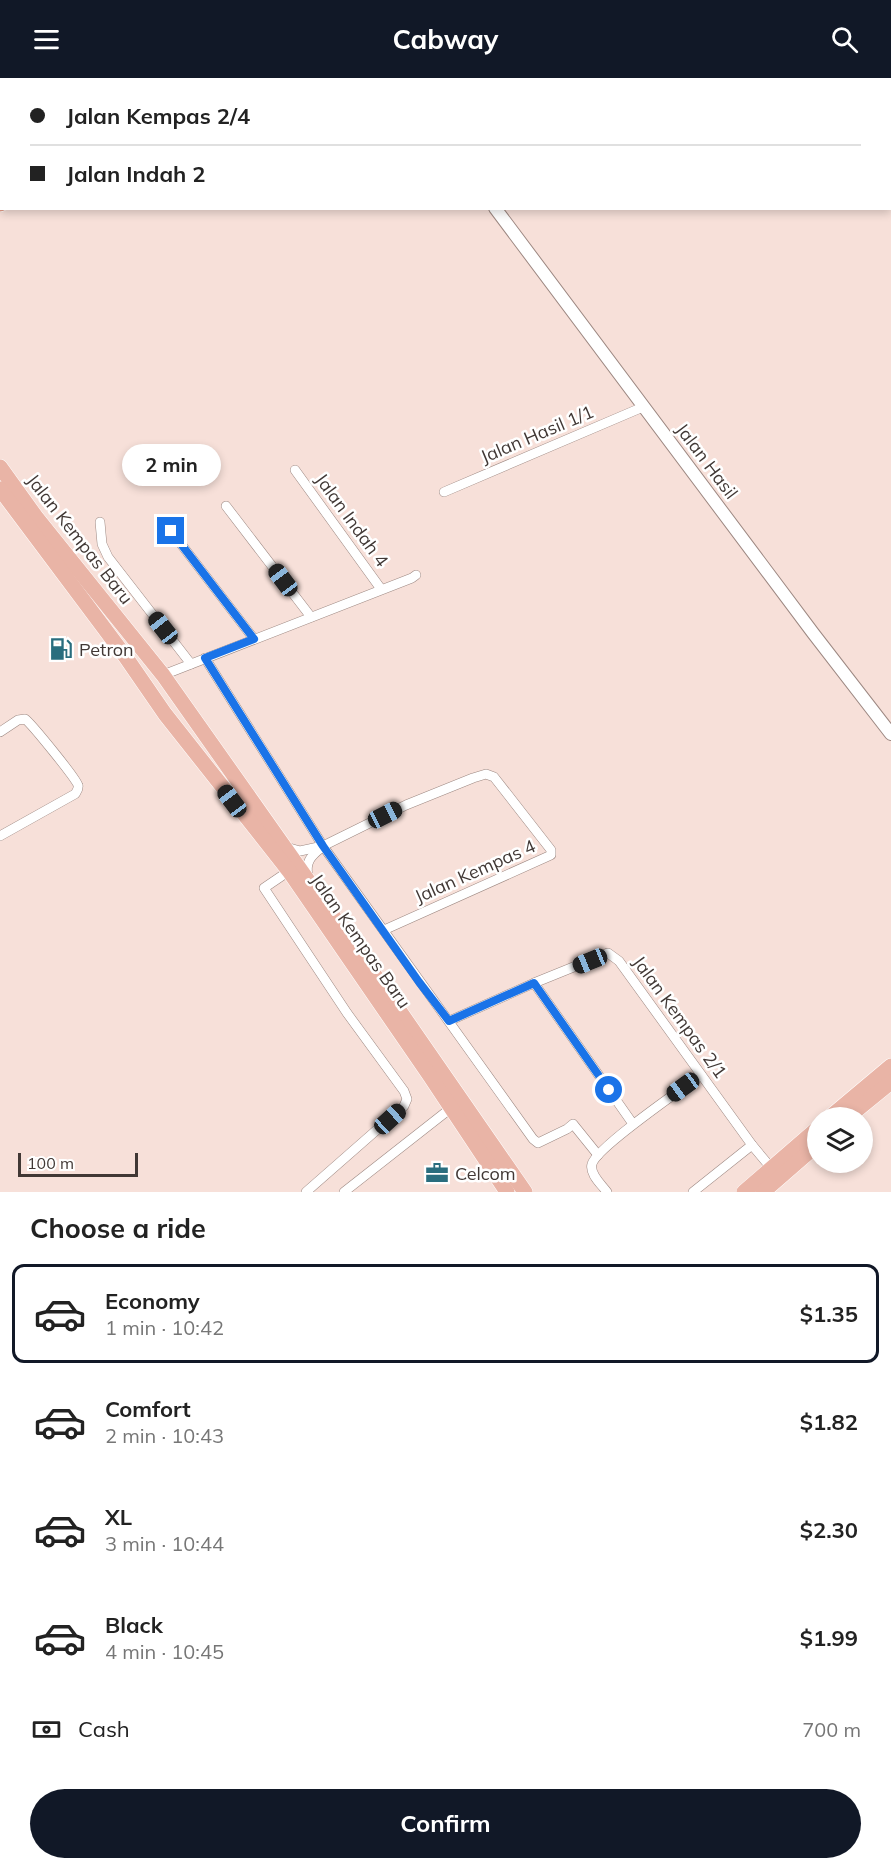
<!DOCTYPE html>
<html lang="en">
<head>
<meta charset="utf-8">
<style>
  body { margin:0; font-family:Mulish,sans-serif; background:#f6f6f6; color:#222; height:100vh; display:flex; flex-direction:column; font-size:22px; white-space:nowrap }
  * { box-sizing:border-box; margin:0 }
  p { font-size:20px; color:#767676 }
  .icon { flex:none; width:33px; height:33px; fill:none; stroke:currentColor; stroke-width:2; stroke-linecap:round; stroke-linejoin:round }
  .map { position:relative; height:1114px; overflow:hidden }
  .sheet { display:flex; flex-direction:column; background:#fff; flex:1 }
  .sheet>* { flex:none }
  .hud { position:absolute; left:0px; top:0px; width:891px; height:132px; box-shadow:0 3px 9px #0003; display:grid; align-content:center; height:132px; padding:0 30px; background:#fff }
  .fabs { position:absolute; left:807px; top:1029px; display:grid; gap:12px }
  .fabs a { display:grid; place-items:center; width:66px; height:66px; border-radius:50%; background:#fff; box-shadow:0 3px 9px #0003; font-size:30px }
  .scale { position:absolute; left:18px; bottom:15px; width:120px; box-sizing:border-box; padding-left:6px; border:3px solid #413835; border-top:0; font-size:16px; line-height:21px; white-space:nowrap; color:#413835; -webkit-text-stroke:4px #fff; paint-order:stroke }
  .end { position:absolute; width:27px; height:27px; margin:-14px; border:8px solid #1a73e8; background:#fff; box-shadow:0 0 0 3px #fff }
  .from { border-radius:50% }
  .bubble { position:absolute; height:42px; border-radius:21px; background:#fff; box-shadow:0 3px 9px #0003; font-size:20px; font-weight:700; line-height:42px; text-align:center }
  .car { position:absolute; width:18px; height:36px; margin:-18px -9px; border-radius:8px; box-shadow:0 0 4px 2px #0007; background:linear-gradient(#222 24%,#8ab4d8 0 40%,#222 0 76%,#8ab4d8 0 86%,#222 0) }
  .hud b { display:flex; align-items:center; gap:21px; height:57px; font-size:22px }
  .hud b+b { border-top:2px solid #e0e0e0 }
  .hud i { width:15px; height:15px; background:#222 }
  ul { padding:0; list-style:none }
  li { display:flex; align-items:center; gap:18px; height:99px; margin:0 12px 9px; padding:0 18px; border:3px solid transparent; border-radius:12px }
  li div { flex:1 }
  li b { display:block; font-size:22px }
  li em { font-style:normal; font-weight:700 }
  li.active { border-color:#111827 }
  li>.icon { width:54px; height:54px; stroke-width:1.5 }
  h2 { padding:0 30px; font-size:27px; line-height:72px }
  .pay { display:flex; align-items:center; gap:15px; height:66px; padding:0 30px; font-size:22px }
  .pay p { margin-inline-start:auto }
  .action { display:flex; gap:12px; margin-top:auto; padding:12px 30px }
  .action a { flex:1; height:69px; border-radius:36px; background:#111827; color:#fff; font-size:24px; font-weight:700; line-height:69px; text-align:center }
  header { display:flex; justify-content:space-between; align-items:center; height:78px; padding:0 30px; background:#111827; color:#fff; font-size:27px; font-weight:700 }
  .map>svg:first-child { display:block }
  .lines { fill:none; stroke-linecap:round; stroke-linejoin:round }
  .minor-casing { stroke:#9d8882; stroke-width:10 }
  .tertiary-casing { stroke:#9d8882; stroke-width:14 }
  .primary-casing { stroke:#fff; stroke-width:16 }
  .trunk-casing { stroke:#fff; stroke-width:16 }
  .minor { stroke:#fff; stroke-width:9 }
  .tertiary { stroke:#fff; stroke-width:12 }
  .primary { stroke:#e9b4a6; stroke-width:15 }
  .trunk { stroke:#e29b88; stroke-width:15 }
  .route { stroke:#1a73e8; stroke-width:8 }
  .labels { text-anchor:middle; dominant-baseline:central; stroke-width:5; stroke-linejoin:round; paint-order:stroke }
  .street-label { font-size:18px; fill:#413835; stroke:#fff }
  .poi-label { font-size:18px; fill:#413835; stroke:#fff; text-anchor:start }
</style>
</head>
<body>
<header><svg class="icon" aria-label="menu" viewBox="0 0 24 24"><path d="M4 6h16M4 12h16M4 18h16"/></svg>Cabway<svg class="icon" aria-label="search" viewBox="0 0 24 24"><circle cx="10" cy="10" r="6"/><path d="M15 15l6 6"/></svg></header>
<div class="map">
<svg width="891" height="1114" viewBox="0 0 891 1114">
  <rect width="100%" height="100%" fill="#f7e0d9"/>
  <g class="lines">
    <g class="minor-casing">
      <g id="minor">
        <polyline points="570,2 574,0"/>
        <polyline points="295,392 381,511"/>
        <polyline points="444,414 643,329"/>
        <polyline points="226,428 311,539"/>
        <polyline points="100,444 102,466 108,479 191,586"/>
        <polyline points="171,453 254,561"/>
        <polyline points="205,580 323,768 533,1061 538,1065 567,1051 573,1046 598,1077"/>
        <polyline points="163,597 412,500 416,497"/>
        <path d="M0,654l18,-12 7,-1c6,4 53,62 53,66 1,4 -1,6 -3,9l-75,42"/>
        <polyline points="286,769 300,773 323,768 406,727 473,700 486,696 494,699 551,772 551,777 384,852"/>
        <polyline points="289,793 264,810 347,935 404,1013 407,1021 404,1028 306,1114"/>
        <path d="M308,798c-3,-14 3,-20 13,-28"/>
        <polyline points="534,905 633,1046"/>
        <polyline points="449,943 534,905 608,875 619,883 752,1067 772,1091 775,1092"/>
        <polyline points="344,1114 451,1030"/>
        <path d="M607,1114c-5,-7 -18,-18 -15,-28 4,-16 91,-76 109,-89"/>
        <polyline points="693,1114 752,1067"/>
      </g>
    </g>
    <g class="tertiary-casing">
      <g id="tertiary">
        <polyline points="417,0 417,2"/>
        <polyline points="495,130 813,555 891,656"/>
      </g>
    </g>
    <g class="primary-casing">
      <g id="primary">
        <polyline points="0,389 36,439 163,597 374,896 525,1114"/>
        <polyline points="0,411 125,578 165,636 289,793 430,998 507,1114"/>
        <polyline points="829,1040 891,988"/>
        <polyline points="847,1040 891,1004"/>
        <polyline points="744,1114 818,1050"/>
        <polyline points="763,1114 818,1066"/>
      </g>
    </g>
    <g class="trunk-casing">
      <g id="trunk">
        <polyline points="100,2 103,0"/>
        <polyline points="143,2 144,0"/>
        <polyline points="0,61 2,60"/>
        <polyline points="0,82 2,81"/>
        <polyline points="0,108 2,107"/>
        <polyline points="0,126 2,125"/>
      </g>
    </g>
    <use href="#minor" class="minor"/>
    <use href="#tertiary" class="tertiary"/>
    <use href="#primary" class="primary"/>
    <use href="#trunk" class="trunk"/>
  </g>
  <g class="lines">
    <polyline class="route" points="171,453 254,561 205,580 323,768 419,904 449,943 534,905 609,1012"/>
  </g>
  <defs>
    <g id="fuel-bare" transform="scale(1.8)"><path d="M-5.5-6h7V0h2V4h1.3V-2.5L3-4.5l.8-.8L6-3V5H2.5V1h-1V6h-7ZM-4.2-4.7v3.2H.2V-4.7Z" fill="#296d7e" stroke="#fff" stroke-width="2.5" paint-order="stroke"/></g>
    <g id="office-bare" transform="scale(1.8)"><path d="M-6-3h4V-5.5h4V-3h4V5H-6ZM-1-4.5V-3h2v-1.5ZM-6 0V1H6V0Z" fill="#296d7e" stroke="#fff" stroke-width="2.5" paint-order="stroke"/></g>
  </defs>
  <g fill-rule="evenodd">
    <use href="#fuel-bare" x="61" y="571"/>
    <use href="#office-bare" x="437" y="1095"/>
  </g>
  <g class="labels">
    <g class="street-label">
      <text transform="translate(537 356) rotate(-23)">Jalan Hasil 1/1</text>
      <text transform="translate(707 383) rotate(53)">Jalan Hasil</text>
      <text transform="translate(352 442) rotate(54)">Jalan Indah 4</text>
      <text transform="translate(80 461) rotate(52)">Jalan Kempas Baru</text>
      <text transform="translate(475 793) rotate(-24)">Jalan Kempas 4</text>
      <text transform="translate(361 863) rotate(55)">Jalan Kempas Baru</text>
      <text transform="translate(680 939) rotate(54)">Jalan Kempas 2/1</text>
    </g>
    <g class="poi-label">
      <text x="79" y="571">Petron</text>
      <text x="455" y="1095">Celcom</text>
    </g>
  </g>
</svg>
<div class="fabs">
<a><svg class="icon" aria-label="layers" viewBox="0 0 24 24"><path d="M12 4l9 5-9 5-9-5zM3 14l9 5 9-5"/></svg></a>
</div>
<div class="scale">100 m</div>
<i class="end from" style="left:609px;top:1012px"></i>
<i class="end" style="left:171px;top:453px"></i>
<div class="bubble" style="left:122px;top:366px;width:99px">2 min</div>
<i class="car" style="left:283px;top:502px;rotate:323deg"></i>
<i class="car" style="left:163px;top:550px;rotate:322deg"></i>
<i class="car" style="left:232px;top:723px;rotate:323deg"></i>
<i class="car" style="left:385px;top:737px;rotate:63deg"></i>
<i class="car" style="left:590px;top:883px;rotate:248deg"></i>
<i class="car" style="left:683px;top:1009px;rotate:234deg"></i>
<i class="car" style="left:390px;top:1041px;rotate:48deg"></i>
<div class="hud">
<b><i class="from"></i>Jalan Kempas 2/4</b>
<b><i></i>Jalan Indah 2</b>
</div>
</div>
<section class="sheet">
<h2>Choose a ride</h2>
<ul>
<li class="active"><svg class="icon" aria-label="car" viewBox="0 0 24 24"><path d="M5 17H2v-5l4-1 3-4h7l3 4 3 1v5h-3M9 17h6M6 11h13"/><circle cx="7" cy="17" r="2"/><circle cx="17" cy="17" r="2"/></svg><div><b>Economy</b><p>1 min · 10:42</p></div><em>$1.35</em></li>
<li><svg class="icon" aria-label="car" viewBox="0 0 24 24"><path d="M5 17H2v-5l4-1 3-4h7l3 4 3 1v5h-3M9 17h6M6 11h13"/><circle cx="7" cy="17" r="2"/><circle cx="17" cy="17" r="2"/></svg><div><b>Comfort</b><p>2 min · 10:43</p></div><em>$1.82</em></li>
<li><svg class="icon" aria-label="car" viewBox="0 0 24 24"><path d="M5 17H2v-5l4-1 3-4h7l3 4 3 1v5h-3M9 17h6M6 11h13"/><circle cx="7" cy="17" r="2"/><circle cx="17" cy="17" r="2"/></svg><div><b>XL</b><p>3 min · 10:44</p></div><em>$2.30</em></li>
<li><svg class="icon" aria-label="car" viewBox="0 0 24 24"><path d="M5 17H2v-5l4-1 3-4h7l3 4 3 1v5h-3M9 17h6M6 11h13"/><circle cx="7" cy="17" r="2"/><circle cx="17" cy="17" r="2"/></svg><div><b>Black</b><p>4 min · 10:45</p></div><em>$1.99</em></li>
</ul>
<div class="pay"><svg class="icon" aria-label="cash" viewBox="0 0 24 24"><path d="M3 7h18v10H3z"/><circle cx="12" cy="12" r="2"/></svg>Cash<p>700 m</p></div>
<div class="action"><a>Confirm</a></div>
</section>
</body>
</html>
